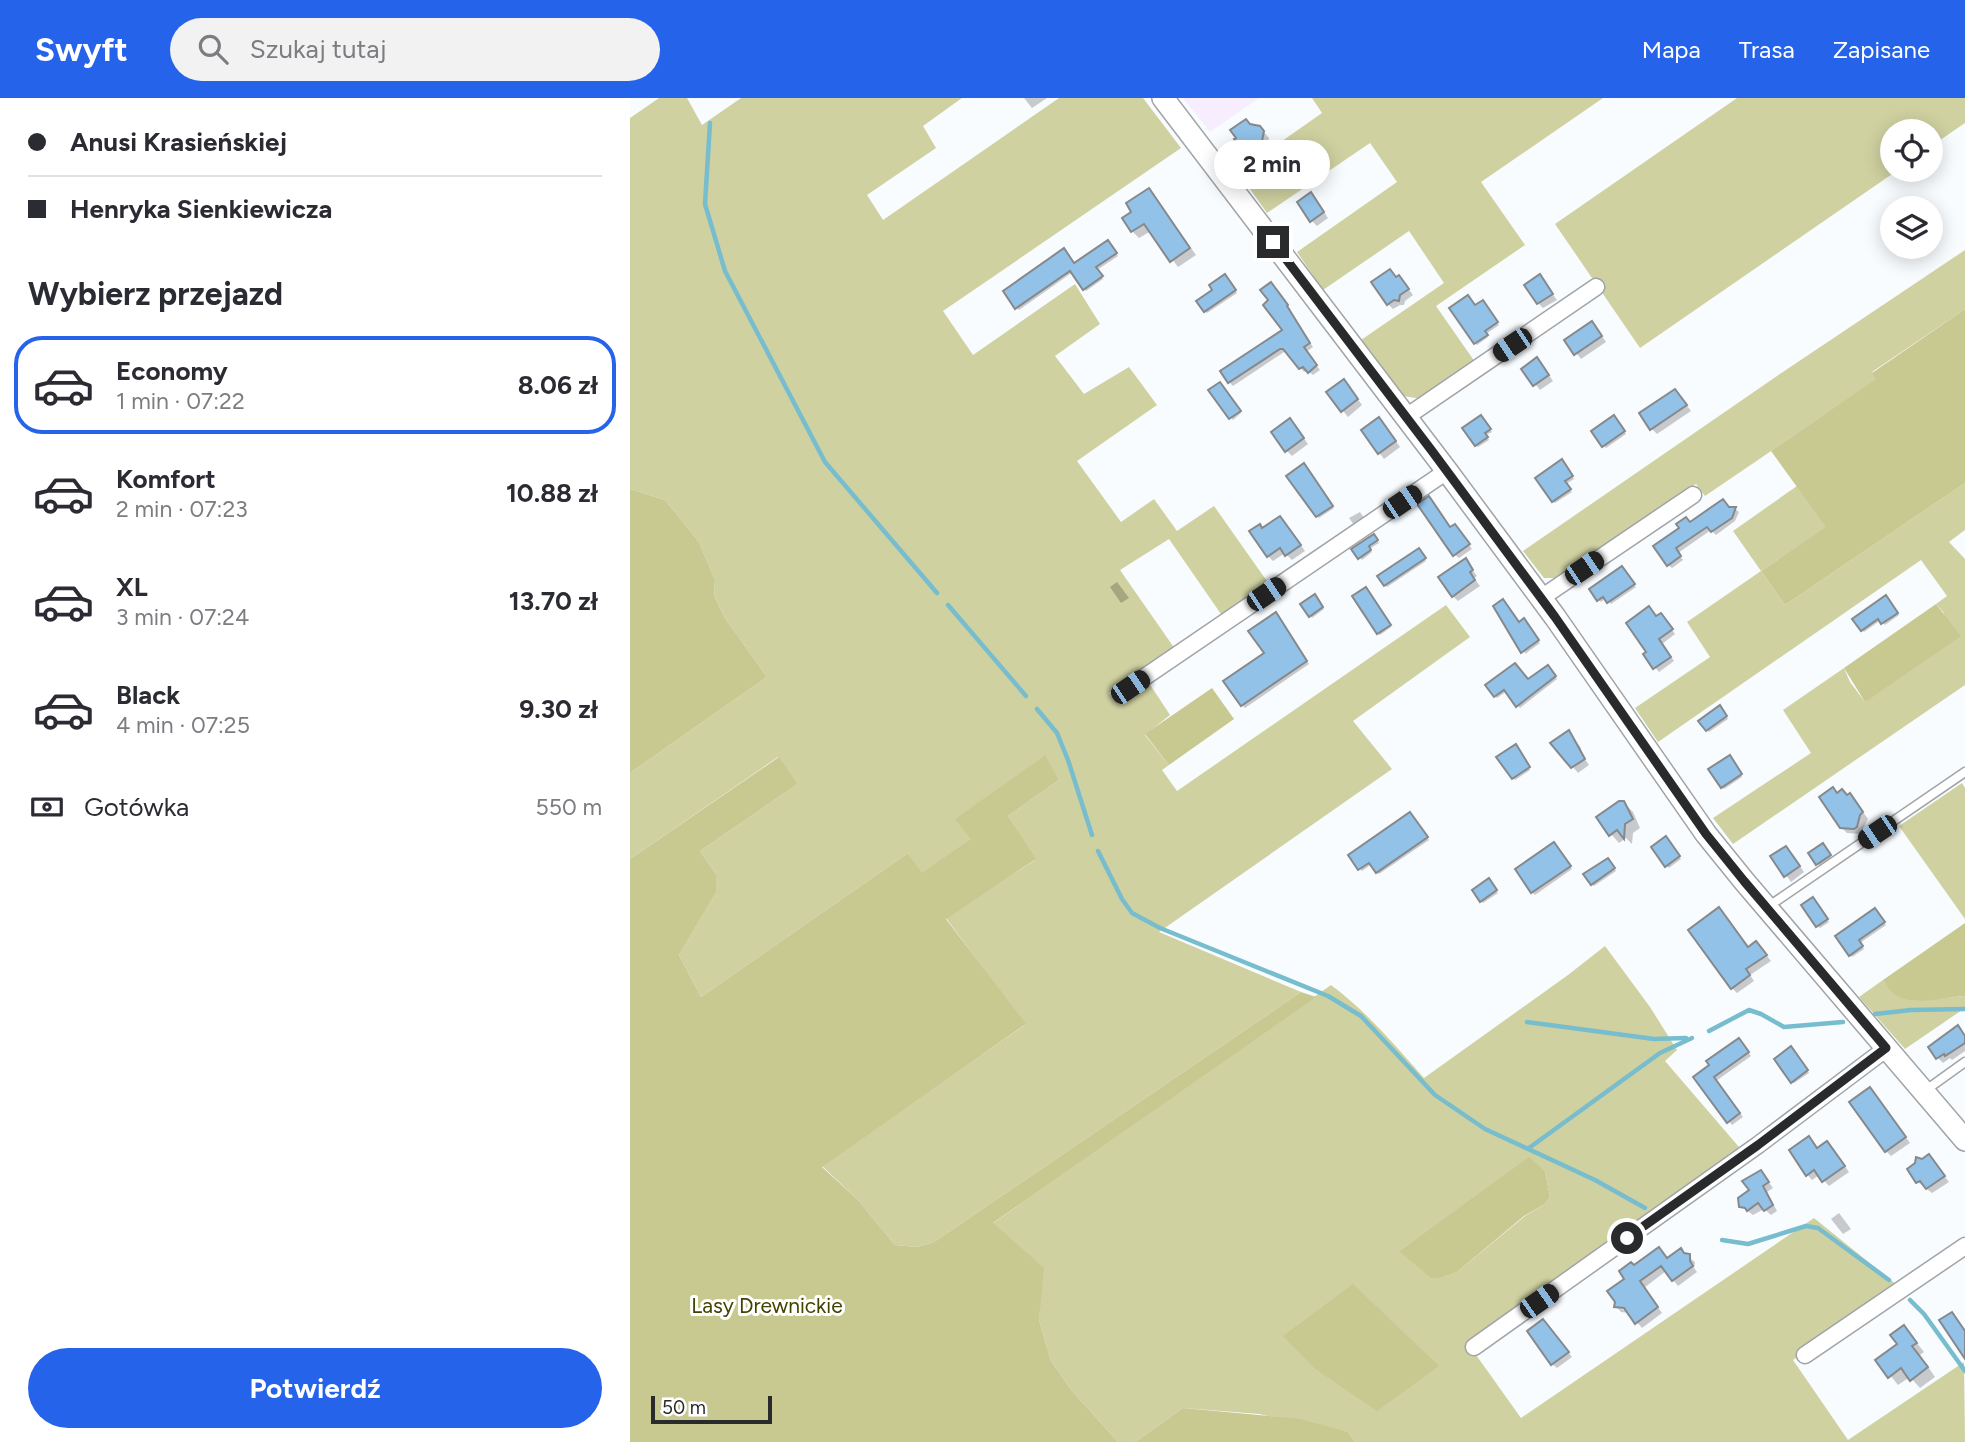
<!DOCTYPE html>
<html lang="pl">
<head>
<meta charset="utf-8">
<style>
  body { margin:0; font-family:Figtree,sans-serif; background:#f2f2f3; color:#2b2b33; height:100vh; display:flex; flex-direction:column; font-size:26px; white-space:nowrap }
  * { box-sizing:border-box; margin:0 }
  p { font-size:23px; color:#7c7c81 }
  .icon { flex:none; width:38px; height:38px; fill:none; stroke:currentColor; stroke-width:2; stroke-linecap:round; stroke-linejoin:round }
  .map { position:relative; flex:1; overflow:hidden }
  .panel { display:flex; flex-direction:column; background:#fff; width:630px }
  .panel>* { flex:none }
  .banner { display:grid; align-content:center; height:154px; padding:0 28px; background:#fff }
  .tools { position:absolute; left:1250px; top:21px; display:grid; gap:14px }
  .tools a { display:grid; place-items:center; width:63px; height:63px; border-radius:50%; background:#fff; box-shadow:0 4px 18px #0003; font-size:35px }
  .scale { position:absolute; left:21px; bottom:18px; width:121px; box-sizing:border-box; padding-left:7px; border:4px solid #292a2c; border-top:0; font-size:19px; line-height:24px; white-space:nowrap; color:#292a2c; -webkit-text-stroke:5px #fff; paint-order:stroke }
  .end { position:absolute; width:32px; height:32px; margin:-16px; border:9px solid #292a2c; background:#fff; box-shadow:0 0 0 4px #fff }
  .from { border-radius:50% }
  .bubble { position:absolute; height:49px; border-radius:24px; background:#fff; box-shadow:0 4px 18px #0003; font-size:23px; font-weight:700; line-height:49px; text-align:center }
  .car { position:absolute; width:21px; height:42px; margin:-21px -10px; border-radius:9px; box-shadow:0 0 5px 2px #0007; background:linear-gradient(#222 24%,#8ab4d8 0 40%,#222 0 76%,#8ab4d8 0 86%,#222 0) }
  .banner b { display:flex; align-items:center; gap:24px; height:66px; font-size:26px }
  .banner b+b { border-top:2px solid #e1e1e2 }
  .banner i { width:18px; height:18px; background:#2b2b33 }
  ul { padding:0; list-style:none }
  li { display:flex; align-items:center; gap:21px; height:98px; margin:0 14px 10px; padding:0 14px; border:4px solid transparent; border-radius:28px }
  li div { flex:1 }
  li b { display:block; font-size:26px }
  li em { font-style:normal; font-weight:700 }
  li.current { border-color:#2563eb }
  li>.icon { width:63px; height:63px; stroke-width:1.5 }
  h2 { padding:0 28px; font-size:32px; line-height:84px }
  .pay { display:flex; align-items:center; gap:18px; height:77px; padding:0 28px; font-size:26px }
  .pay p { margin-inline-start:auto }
  .button { display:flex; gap:14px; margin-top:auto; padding:14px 28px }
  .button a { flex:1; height:80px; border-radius:42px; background:#2563eb; color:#fff; font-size:28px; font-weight:700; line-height:80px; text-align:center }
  header { display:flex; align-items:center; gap:42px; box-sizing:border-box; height:98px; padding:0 35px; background:#2563eb; color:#fff }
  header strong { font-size:33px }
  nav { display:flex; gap:38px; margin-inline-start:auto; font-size:24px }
  .search { width:490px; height:63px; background:#f2f2f3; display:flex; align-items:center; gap:18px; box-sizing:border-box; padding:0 24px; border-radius:38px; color:#7c7c81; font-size:26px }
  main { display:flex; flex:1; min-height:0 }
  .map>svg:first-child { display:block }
  .industrial { fill:#f6eeff }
  .green { fill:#cfd1a1; fill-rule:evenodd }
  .forest { fill:#c7c991 }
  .shadow { fill:#0003; fill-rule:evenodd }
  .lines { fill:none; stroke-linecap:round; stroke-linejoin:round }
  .stream { stroke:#77bdce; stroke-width:4.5 }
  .building { fill:#92c2e8; stroke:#86898c; stroke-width:2 }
  .lane-casing { stroke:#a1a4a7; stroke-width:11 }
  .street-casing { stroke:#a1a4a7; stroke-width:19 }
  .secondary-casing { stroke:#a1a4a7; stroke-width:24 }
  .lane { stroke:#fff; stroke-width:8 }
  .street { stroke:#fff; stroke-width:16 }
  .secondary { stroke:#fff; stroke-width:21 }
  .route { stroke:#292a2c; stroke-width:9 }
  .labels { text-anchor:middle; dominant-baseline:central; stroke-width:6; stroke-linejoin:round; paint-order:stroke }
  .park-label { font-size:21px; fill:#434300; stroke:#fff }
</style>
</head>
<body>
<header>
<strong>Swyft</strong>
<div class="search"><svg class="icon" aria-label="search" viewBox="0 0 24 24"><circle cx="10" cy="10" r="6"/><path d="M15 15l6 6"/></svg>Szukaj tutaj</div>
<nav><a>Mapa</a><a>Trasa</a><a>Zapisane</a></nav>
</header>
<main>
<section class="panel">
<div class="banner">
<b><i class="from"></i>Anusi Krasieńskiej</b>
<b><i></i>Henryka Sienkiewicza</b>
</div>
<h2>Wybierz przejazd</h2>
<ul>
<li class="current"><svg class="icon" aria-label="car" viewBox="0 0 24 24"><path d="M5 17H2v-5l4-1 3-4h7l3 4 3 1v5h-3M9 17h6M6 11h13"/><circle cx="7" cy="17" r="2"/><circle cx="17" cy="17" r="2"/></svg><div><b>Economy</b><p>1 min · 07:22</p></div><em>8.06 zł</em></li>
<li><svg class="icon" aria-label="car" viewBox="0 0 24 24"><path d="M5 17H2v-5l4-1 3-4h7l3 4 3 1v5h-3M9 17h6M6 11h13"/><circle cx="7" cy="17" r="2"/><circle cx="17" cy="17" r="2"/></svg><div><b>Komfort</b><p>2 min · 07:23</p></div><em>10.88 zł</em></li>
<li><svg class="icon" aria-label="car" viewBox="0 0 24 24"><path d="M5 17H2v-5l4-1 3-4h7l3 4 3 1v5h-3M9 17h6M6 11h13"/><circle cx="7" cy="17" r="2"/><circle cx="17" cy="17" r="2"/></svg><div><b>XL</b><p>3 min · 07:24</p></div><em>13.70 zł</em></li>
<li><svg class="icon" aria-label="car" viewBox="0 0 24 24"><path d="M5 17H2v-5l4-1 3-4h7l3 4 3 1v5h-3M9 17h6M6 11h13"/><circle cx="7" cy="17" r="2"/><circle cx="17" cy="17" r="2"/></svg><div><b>Black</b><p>4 min · 07:25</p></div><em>9.30 zł</em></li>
</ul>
<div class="pay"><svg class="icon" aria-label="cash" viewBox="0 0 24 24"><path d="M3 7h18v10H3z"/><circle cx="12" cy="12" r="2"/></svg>Gotówka<p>550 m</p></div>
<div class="button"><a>Potwierdź</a></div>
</section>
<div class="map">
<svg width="1335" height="1344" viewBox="0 0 1335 1344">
  <rect width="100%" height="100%" fill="#f9fcff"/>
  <polygon class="industrial" points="553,0 629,0 580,34"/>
  <g class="green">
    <polygon points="29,0 57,0 72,27 111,0 332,0 293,28 306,50 237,97 253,122 429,0 513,0 551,50 313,213 343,257 445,186 470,226 425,258 454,296 499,269 527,307 447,363 491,424 524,401 547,433 584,408 639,486 593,519 539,441 490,472 545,551 479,595 490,606 519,585 540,617 515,637 539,667 532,672 547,693 816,507 840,539 723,623 762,671 529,834 671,894 304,1144 287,1149 265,1147 228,1102 192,1068 395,927 316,820 405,762 378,718 429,682 414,658 326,721 340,741 292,776 278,755 71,899 49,857 86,795 86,776 70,753 168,686 148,659 0,761 0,675 137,579 95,520 84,498 85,482 69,444 35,402 0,391 0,20"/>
    <polygon points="682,0 973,0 851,84 895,147 806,208 845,264 792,301 773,298 740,252 731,242 814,185 779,133 693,192 667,154 767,84 740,45 637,115 608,74 692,15"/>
    <polygon points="1107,0 1335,0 1335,25 1300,49 1300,33 1262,33 1262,72 1268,72 1010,250 925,126"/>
    <polygon points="1335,152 1335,211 1242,274 1247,281 1075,398 1066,386 930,480 914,480 893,453 1147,278"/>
    <polygon points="1335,385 1335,432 1319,444 1335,461 1335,587 1103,746 1083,720 1181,655 1153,612 1214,570 1220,584 1235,604 1314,515 1306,506 1317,498 1291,462 1028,644 1005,610 1080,559 1057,524 1131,473 1103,433 1167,388 1197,429 1131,473 1155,507"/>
    <polygon points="1332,685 1335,690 1335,821 1269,728"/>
    <path d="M975,848l45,61 27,43 -12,11 74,86 -270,198 52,73 293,-200 83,67 -104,75 55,80 116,-78 1,80h-610l-7,-10 -89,-18 -76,-6 -48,34h-17l-46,-51 -21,-30 -12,-41 1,-19 -48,-77 339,-239c36,27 64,60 93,93l144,-103zM899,1060l16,13 5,26 -5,7 -20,12 -68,56 -13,5 -45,-26z"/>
    <path d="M1253,882c17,28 54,18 82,16v12l-60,41 -46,-52z"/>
  </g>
  <g class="forest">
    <polygon points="1335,211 1335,385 1155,507 1131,473 1196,429 1141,353 1246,281 1242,275"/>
    <polygon points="0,391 35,402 69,444 85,482 84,498 95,520 137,579 0,675"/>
    <polygon points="1306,506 1331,538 1235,604 1214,570"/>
    <polygon points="582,590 604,621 539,667 515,636"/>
    <polygon points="415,657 429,682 378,718 406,761 316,821 396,926 192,1069 228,1102 265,1147 287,1149 304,1144 671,894 686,899 363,1125 414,1170 409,1222 421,1263 442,1293 488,1344 0,1344 0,761 149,659 168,686 70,753 86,776 86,795 49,857 71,899 278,755 292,775 340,741 325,721"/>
    <path d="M1335,825v73c-20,1 -49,10 -67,0 -7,-3 -11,-10 -15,-16z"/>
    <polygon points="899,1059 915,1073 920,1099 915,1106 894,1118 827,1174 814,1179 801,1180 769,1153"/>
    <polygon points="723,1186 809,1268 747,1313 684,1270 653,1238"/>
    <polygon points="553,1310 670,1321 718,1334 725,1344 505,1344"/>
  </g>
  <g class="shadow">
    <polygon points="394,0 417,0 402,10"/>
    <polygon points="622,28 630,30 639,40 637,50 639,54 626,63 620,58"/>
    <polygon points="519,92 566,157 548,169 521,133 509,140 502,133 504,114"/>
    <polygon points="686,102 698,120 687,128 682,123"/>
    <polygon points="480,146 488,158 467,172 473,181 456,193 443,174 389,212 387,210 445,167"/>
    <polygon points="765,179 774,185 783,197 775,203 774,207 770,207 763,211 758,206"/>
    <polygon points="910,179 927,202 913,210 908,205"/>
    <polygon points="597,181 607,195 577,215 575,213"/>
    <polygon points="645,190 661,212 659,213 683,249 676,254 690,272 683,277 677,272 674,274 658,255 654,254 603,288 599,284 654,232 640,203"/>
    <polygon points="855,206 869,227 856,236 858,239 847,247 845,245 845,209"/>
    <polygon points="967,231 976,244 951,261 937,243"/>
    <polygon points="912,267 923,283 910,292 893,271"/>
    <polygon points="591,288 611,315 603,322 601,320"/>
    <polygon points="719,289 732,307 718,319 698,294"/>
    <polygon points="1050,298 1061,313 1027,336 1022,331"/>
    <polygon points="853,321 862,334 856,337 859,342 848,349 846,347"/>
    <polygon points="986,321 996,336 976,350 974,348"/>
    <polygon points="754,327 770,349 754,361 733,333"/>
    <polygon points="665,328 678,346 662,358 656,352"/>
    <polygon points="934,366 944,381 936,386 942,394 925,405 923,403"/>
    <polygon points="676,370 704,410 689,420 685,416"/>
    <polygon points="1099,411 1105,411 1109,414 1105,423 1086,437 1081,432 1048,455 1053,462 1042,470 1038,467 1051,430"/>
    <polygon points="730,414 734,420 724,427 719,420"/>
    <polygon points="655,425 675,453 662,462 655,455 643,463 638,458 633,432"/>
    <polygon points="821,431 829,432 842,451 829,460 825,457"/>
    <polygon points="746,440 749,445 739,451 742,454 732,462 724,451"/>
    <polygon points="791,454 796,463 757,489 755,487"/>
    <polygon points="835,462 847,478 844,480 850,488 828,503 823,498"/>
    <polygon points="994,473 1006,489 981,506 976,500 971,504 962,492"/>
    <polygon points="487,484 499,500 491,505 480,489"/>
    <polygon points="738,493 761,529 750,537 748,535"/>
    <polygon points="687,501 694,511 682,520 680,517"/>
    <polygon points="1258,502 1269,517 1255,527 1251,522 1234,534 1232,532"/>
    <polygon points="648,519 679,566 615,610 612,607 636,556"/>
    <polygon points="1027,520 1035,521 1045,536 1032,546 1044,563 1029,574 1015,557 1018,554"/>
    <polygon points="896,525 910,545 895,556 889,526"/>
    <polygon points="920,571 927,581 890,610 877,593 867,600 857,588 898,583"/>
    <polygon points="1092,612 1098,621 1079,634 1077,632"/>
    <polygon points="939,635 951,650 952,657 959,667 948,675 923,645"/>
    <polygon points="888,650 900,672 885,682 883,680"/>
    <polygon points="1102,662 1112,679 1094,691 1092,689"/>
    <polygon points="1208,696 1225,703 1238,721 1230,736 1217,735 1211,729"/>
    <polygon points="994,705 1003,714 1010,730 1003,735 1002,746 996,740 989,745 981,736"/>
    <polygon points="782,718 799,742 749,776 742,766 732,773 730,771"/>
    <polygon points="1038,742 1051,761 1039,770 1037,768"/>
    <polygon points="927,749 942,771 905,797 902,794"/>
    <polygon points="1195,750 1202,760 1190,768 1181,756"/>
    <polygon points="1161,755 1174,774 1161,784 1143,759"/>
    <polygon points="979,764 986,773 964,788 962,786"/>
    <polygon points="861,785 868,795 853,805 851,803"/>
    <polygon points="1185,803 1199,824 1190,830 1188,828"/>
    <polygon points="1247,815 1256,827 1230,845 1234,851 1222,859 1208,838"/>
    <polygon points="1119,850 1131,850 1141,863 1120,877 1124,883 1107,895 1102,890"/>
    <polygon points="1327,929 1335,938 1335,953 1322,962 1320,960 1313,965 1308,960"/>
    <polygon points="1112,945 1121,958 1086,983 1113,1019 1102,1027 1065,979"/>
    <polygon points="1163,953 1179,975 1164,985 1162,983"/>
    <polygon points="1245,997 1280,1045 1261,1058 1256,1053"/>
    <polygon points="1202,1050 1219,1074 1199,1088 1189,1077 1182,1082 1177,1076 1188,1051"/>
    <polygon points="1299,1058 1319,1084 1302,1095 1288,1084 1292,1062"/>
    <polygon points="1131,1074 1143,1090 1137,1094 1147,1113 1141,1117 1134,1111 1123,1117 1111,1108"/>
    <polygon points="1209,1115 1221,1131 1213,1136 1201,1121"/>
    <path d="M1029,1151l9,10 12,-9 15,12 -1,6 3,4 -19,14 -12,-15 -22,17 18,25 -20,15 -13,-15 -8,-1 -5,-6 1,-5 -7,-9 17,-13 -6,-7 10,-8 3,3zM986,1207l17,2 -1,4 -12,-2z"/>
    <polygon points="918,1228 942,1259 927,1270 922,1266"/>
    <polygon points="1274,1229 1294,1254 1290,1257 1305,1279 1290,1290 1280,1279 1268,1287 1248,1262 1270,1246"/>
  </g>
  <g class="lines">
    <g class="stream">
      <polyline points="80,25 75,106 95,173 195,364 307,495"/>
      <polyline points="318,507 396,598"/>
      <polyline points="407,611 427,635 438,662 462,737"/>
      <polyline points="468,753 492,801 502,815 530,830 698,898 731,918 805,997 855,1031 965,1082 1015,1110"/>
      <polyline points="1245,916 1281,912 1335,911"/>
      <polyline points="897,924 1024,941 1056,940"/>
      <polyline points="1079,933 1119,912 1131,916 1154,929 1213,924"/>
      <polyline points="899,1050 1030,955 1062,940"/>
      <polyline points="1092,1142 1118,1146 1176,1128 1188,1130 1259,1182"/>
      <polyline points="1280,1202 1294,1216 1335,1273"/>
    </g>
  </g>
  <g class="building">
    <polygon points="616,21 620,26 630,28 634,33 632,43 635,48 619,59 604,41 606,40 600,32"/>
    <polygon points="519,90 560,150 540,164 514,126 501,134 492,120 501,114 496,105"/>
    <polygon points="681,94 694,114 680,124 667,104"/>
    <polygon points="478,142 487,155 466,169 473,178 453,192 440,173 385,211 373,193 434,150 444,165"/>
    <polygon points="760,171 766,179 769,177 779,191 770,197 769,203 764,202 757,207 741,184"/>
    <polygon points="595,176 606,192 574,214 566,203 582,192 579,187"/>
    <polygon points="910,176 923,196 907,206 894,187"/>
    <polygon points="641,184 658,207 657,208 680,245 674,249 687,267 678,275 673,269 669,271 653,251 650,251 598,285 590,273 652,232 633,207 638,202 630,192"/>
    <polygon points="838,197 845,207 853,202 868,224 855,233 858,237 844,246 819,210"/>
    <polygon points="962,223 972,238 944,257 934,242"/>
    <polygon points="907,259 919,277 903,288 891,271"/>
    <polygon points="714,281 728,301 711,314 696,294"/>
    <polygon points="590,284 611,313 599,321 578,292"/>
    <polygon points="1045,291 1057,307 1020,332 1009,315"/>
    <polygon points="851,317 861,331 855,335 858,339 845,348 832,330"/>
    <polygon points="984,317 995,333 972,349 961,333"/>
    <polygon points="749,319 766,343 748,356 731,332"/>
    <polygon points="660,320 674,340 655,354 641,334"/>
    <polygon points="932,361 943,378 935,383 941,391 922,404 905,380"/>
    <polygon points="674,365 703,408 686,419 656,378"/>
    <polygon points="799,398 820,429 825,426 840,446 823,458 787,406"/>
    <polygon points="1093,401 1099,409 1106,409 1102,420 1081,434 1077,429 1046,450 1051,458 1037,468 1023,448 1049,430 1046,426 1056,419 1060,424"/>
    <polygon points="650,418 671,447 655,458 650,450 637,459 619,433 630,426 632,430"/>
    <polygon points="744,436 748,442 739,448 741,452 728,461 721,451"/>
    <polygon points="789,450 796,460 754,488 747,478"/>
    <polygon points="836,460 843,472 840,474 845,482 822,499 808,479"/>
    <polygon points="992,468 1005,486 977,505 973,499 967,503 959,491"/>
    <polygon points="736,489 761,527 747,536 722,498"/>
    <polygon points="685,496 693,509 679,519 670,506"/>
    <polygon points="1256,497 1268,515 1251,526 1248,521 1231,533 1222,521"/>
    <polygon points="873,501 889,524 894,520 909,542 891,555 863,508"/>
    <polygon points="1019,508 1026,518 1031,515 1043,531 1029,541 1041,559 1023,571 1013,556 1016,554 996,525"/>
    <polygon points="646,514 677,563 611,608 593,583 634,555 618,533"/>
    <polygon points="885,565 898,581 918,567 926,578 886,609 874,592 864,599 855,587"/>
    <polygon points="1090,607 1097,618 1076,633 1068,623"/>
    <polygon points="939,632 955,661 941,670 920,645"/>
    <polygon points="886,646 900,669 882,681 866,659"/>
    <polygon points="1100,657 1112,676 1091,690 1078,671"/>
    <polygon points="1203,689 1207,695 1212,691 1217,697 1220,695 1233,714 1230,717 1227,729 1224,731 1210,730 1189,699"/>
    <polygon points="989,703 994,703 1003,721 995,726 994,741 987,732 979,738 966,719"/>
    <polygon points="780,714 798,739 746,775 739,765 728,772 718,757"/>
    <polygon points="1036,738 1050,758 1035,769 1021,749"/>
    <polygon points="924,744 941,768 901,795 885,771"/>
    <polygon points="1193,745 1201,757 1186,767 1178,755"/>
    <polygon points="1156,748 1170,768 1154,779 1140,758"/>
    <polygon points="978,760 985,770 961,787 953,776"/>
    <polygon points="859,780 867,792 850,804 842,792"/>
    <polygon points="1183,799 1198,821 1186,829 1171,807"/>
    <polygon points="1089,809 1118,849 1126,843 1137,857 1116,871 1120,877 1101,891 1058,832"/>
    <polygon points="1245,810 1255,824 1229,842 1233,848 1219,858 1205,838"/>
    <polygon points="1328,927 1335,938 1335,945 1315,958 1314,956 1306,961 1298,949"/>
    <polygon points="1109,940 1119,954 1084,979 1110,1015 1097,1025 1063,979 1079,967 1076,963"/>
    <polygon points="1161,948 1178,972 1161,985 1144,961"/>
    <polygon points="1240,989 1276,1039 1255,1054 1219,1004"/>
    <polygon points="1179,1038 1187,1050 1197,1043 1215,1068 1192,1084 1184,1072 1176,1078 1159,1052"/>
    <polygon points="1299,1056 1315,1078 1296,1091 1290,1083 1286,1085 1277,1071 1285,1065 1286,1059 1292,1061"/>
    <polygon points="1131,1072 1139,1084 1133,1088 1143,1107 1134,1113 1128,1105 1117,1113 1115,1110 1109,1109 1108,1100 1119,1092 1112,1083"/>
    <polygon points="1029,1149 1037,1160 1051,1150 1054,1155 1060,1156 1060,1163 1063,1168 1042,1183 1031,1168 1010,1183 1028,1209 1005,1226 994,1210 984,1209 985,1204 977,1193 994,1181 989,1173 1001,1164 1004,1167"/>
    <polygon points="1322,1214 1335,1233 1335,1261 1309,1222"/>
    <polygon points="913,1221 939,1254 921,1267 897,1233"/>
    <polygon points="1274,1227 1287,1245 1282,1248 1298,1269 1280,1283 1271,1270 1258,1280 1245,1262 1267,1246 1260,1237"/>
  </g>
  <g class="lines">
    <g class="lane-casing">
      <g id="lane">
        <polyline points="1139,808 1335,674"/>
        <polyline points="1296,992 1335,964"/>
      </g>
    </g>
    <g class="street-casing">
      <g id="street">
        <polyline points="776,319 966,189"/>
        <polyline points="911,500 1063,397"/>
        <polyline points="500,589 817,373"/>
        <polyline points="844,1249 1128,1047 1257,950"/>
        <polyline points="1175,1257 1335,1148"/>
      </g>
    </g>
    <g class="secondary-casing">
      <polyline id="secondary" points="533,0 817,373 925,519 1076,736 1114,783 1335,1042"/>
    </g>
    <use href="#lane" class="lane"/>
    <use href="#street" class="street"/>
    <use href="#secondary" class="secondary"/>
  </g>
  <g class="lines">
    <polyline class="route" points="643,144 802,353 925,519 1076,736 1114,783 1256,950 1128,1047 997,1140"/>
  </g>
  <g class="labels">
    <g class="park-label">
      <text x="137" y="1207">Lasy Drewnickie</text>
    </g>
  </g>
</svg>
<div class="tools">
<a><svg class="icon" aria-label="locate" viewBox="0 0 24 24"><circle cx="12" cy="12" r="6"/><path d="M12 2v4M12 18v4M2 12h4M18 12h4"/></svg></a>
<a><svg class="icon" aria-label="layers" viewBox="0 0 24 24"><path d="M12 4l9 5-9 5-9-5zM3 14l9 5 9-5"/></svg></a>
</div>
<div class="scale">50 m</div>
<i class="end from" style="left:997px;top:1140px"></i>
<i class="end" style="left:643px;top:144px"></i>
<div class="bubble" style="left:584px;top:42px;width:116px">2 min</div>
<i class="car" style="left:882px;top:247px;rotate:236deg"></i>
<i class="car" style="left:772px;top:404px;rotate:56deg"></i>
<i class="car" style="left:954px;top:470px;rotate:56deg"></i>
<i class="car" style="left:636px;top:496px;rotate:56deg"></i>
<i class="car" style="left:500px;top:589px;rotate:56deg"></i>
<i class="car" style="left:1247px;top:734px;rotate:236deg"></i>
<i class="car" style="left:909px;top:1203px;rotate:55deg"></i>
</div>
</main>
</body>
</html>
